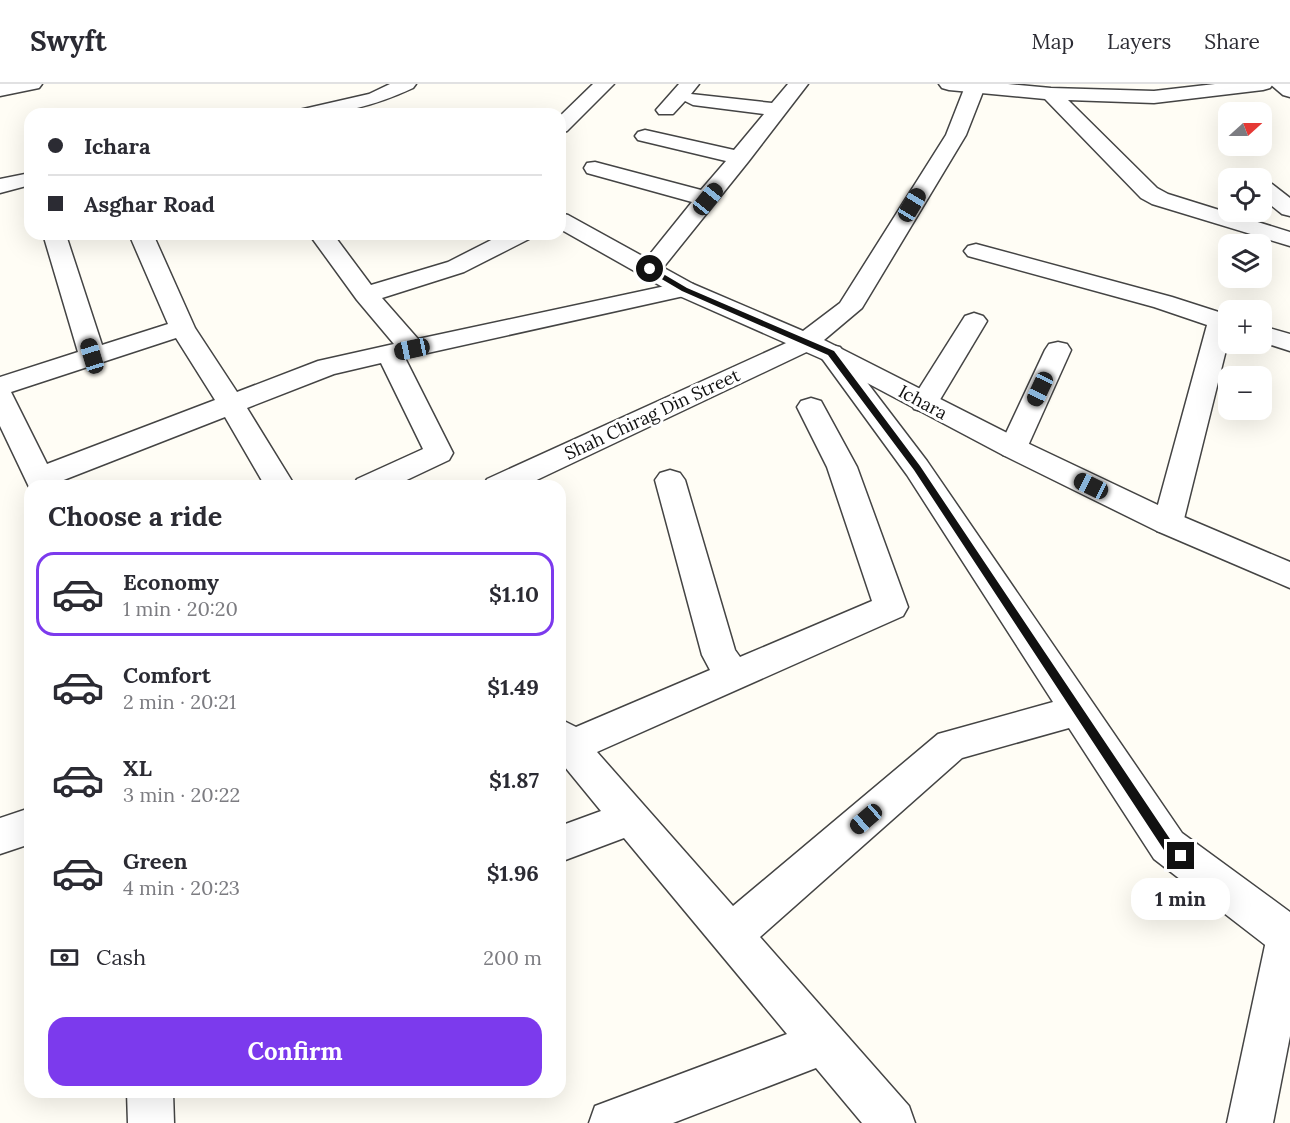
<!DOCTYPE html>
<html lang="en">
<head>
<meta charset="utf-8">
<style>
  body { margin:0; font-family:Lora,serif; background:#f7f7f7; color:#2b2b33; height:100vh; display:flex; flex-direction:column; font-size:22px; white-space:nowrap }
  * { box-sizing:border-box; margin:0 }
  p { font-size:20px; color:#7c7c81 }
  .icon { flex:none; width:33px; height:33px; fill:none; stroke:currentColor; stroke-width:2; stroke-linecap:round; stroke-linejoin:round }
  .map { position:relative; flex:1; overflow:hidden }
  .details { position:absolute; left:24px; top:396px; width:542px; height:618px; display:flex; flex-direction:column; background:#fff; border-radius:18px; box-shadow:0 6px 24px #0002 }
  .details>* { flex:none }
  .banner { position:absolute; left:24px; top:24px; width:542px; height:132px; border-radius:18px; box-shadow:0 6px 24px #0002; display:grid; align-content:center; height:132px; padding:0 24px; background:#fff }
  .needle { width:39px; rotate:69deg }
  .controls { position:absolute; left:1218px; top:18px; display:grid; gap:12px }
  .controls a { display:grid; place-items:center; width:54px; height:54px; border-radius:12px; background:#fff; box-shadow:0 6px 24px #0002; font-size:30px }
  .end { position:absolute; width:27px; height:27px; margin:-14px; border:8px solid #111; background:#fff; box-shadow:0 0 0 3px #fff }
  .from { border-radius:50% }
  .bubble { position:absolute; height:42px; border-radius:18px; background:#fff; box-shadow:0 6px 24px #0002; font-size:20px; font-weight:800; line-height:42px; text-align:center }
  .car { position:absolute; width:18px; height:36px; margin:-18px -9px; border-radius:8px; box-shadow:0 0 4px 2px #0007; background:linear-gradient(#222 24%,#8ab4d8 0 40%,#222 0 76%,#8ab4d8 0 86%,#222 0) }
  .banner b { display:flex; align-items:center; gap:21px; height:57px; font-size:22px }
  .banner b+b { border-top:2px solid #e1e1e2 }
  .banner i { width:15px; height:15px; background:#2b2b33 }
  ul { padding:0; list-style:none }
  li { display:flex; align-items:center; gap:18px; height:84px; margin:0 12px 9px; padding:0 12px; border:3px solid transparent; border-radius:18px }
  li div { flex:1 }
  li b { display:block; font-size:22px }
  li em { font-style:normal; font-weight:800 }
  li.selected { border-color:#7c3aed }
  li>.icon { width:54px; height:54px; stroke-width:1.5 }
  h2 { padding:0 24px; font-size:27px; line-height:72px }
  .pay { display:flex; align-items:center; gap:15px; height:66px; padding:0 24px; font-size:22px }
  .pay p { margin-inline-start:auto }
  .button { display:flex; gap:12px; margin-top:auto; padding:12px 24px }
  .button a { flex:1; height:69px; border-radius:18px; background:#7c3aed; color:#fff; font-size:24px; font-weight:800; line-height:69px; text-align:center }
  header { display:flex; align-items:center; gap:36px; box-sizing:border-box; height:84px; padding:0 30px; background:#fff; border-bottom:2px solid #e1e1e2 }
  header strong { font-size:28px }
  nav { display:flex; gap:33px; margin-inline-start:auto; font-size:21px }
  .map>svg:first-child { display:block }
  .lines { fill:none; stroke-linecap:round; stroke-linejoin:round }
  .minor-casing { stroke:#444; stroke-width:3 }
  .tertiary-casing { stroke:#444; stroke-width:3 }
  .minor { fill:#fff; fill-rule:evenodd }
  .tertiary { fill:#fff; fill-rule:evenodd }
  .route { fill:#111 }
  .labels { text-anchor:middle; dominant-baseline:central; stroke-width:6; stroke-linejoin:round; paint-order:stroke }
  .street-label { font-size:18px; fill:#111; stroke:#fff }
</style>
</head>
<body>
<header>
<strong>Swyft</strong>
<nav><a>Map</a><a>Layers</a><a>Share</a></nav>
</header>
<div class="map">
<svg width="1290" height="1039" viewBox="0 0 1290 1039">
  <rect width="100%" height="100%" fill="#fffdf5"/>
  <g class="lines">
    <g class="minor-casing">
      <g id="minor">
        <polygon points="0,0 42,0 39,4 0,12"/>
        <polygon points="593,0 614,0 567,47 560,49 560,32"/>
        <polygon points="679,0 699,0 691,10 772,19 788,0 808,0 748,78 658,190 650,192 642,190 638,185 692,118 587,89 584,84 587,79 595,78 701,106 726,77 638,56 635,52 638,48 645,46 734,66 764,30 693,21 685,17 673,30 659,30 656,26"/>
        <polygon points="939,0 1008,0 1051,4 1154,7 1215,0 1273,0 1270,4 1263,6 1154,19 1068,16 1157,104 1168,110 1290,148 1290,162 1152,120 1141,114 1045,15 949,6 942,4"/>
        <polygon points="1264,98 1272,100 1290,114 1290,132 1282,130 1262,114 1262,99"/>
        <path d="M43,150l23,1 36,110 66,-21 -39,-90h24l42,94 42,64 81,-31 76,-17 -37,-44 -48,-66h24l38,51 77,-23 55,-28h30l-4,5 -65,33 -82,26 36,41 266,-57 9,2 3,5 -3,5 -288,64 48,95 -4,7 -55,26h-41l4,-7 66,-30 -42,-86 -47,11 -87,34 48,78h-30l-40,-69 -169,66 2,3h-28v3l-30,-63v-49l78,-25zM176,254l39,62 -168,64 -36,-72z"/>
        <polygon points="976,160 1172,213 1228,231 1228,258 1183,439 1179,447 1168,450 1157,447 1153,439 1207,241 1154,223 968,172 964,167 968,162"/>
        <polygon points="974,229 983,232 987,237 938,319 934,325 924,328 914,325 910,319 965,232"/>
        <polygon points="1262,242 1290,250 1290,267 1262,258"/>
        <polygon points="806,250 815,252 819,258 815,264 524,402 483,402 487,395"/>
        <polygon points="1058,258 1067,260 1071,266 1027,364 1023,371 1013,374 1003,371 999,364 1045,266 1049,260"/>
        <polygon points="831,261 840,263 927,377 1182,749 1290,828 1290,872 1273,867 1154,775 1069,644 962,674 760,853 909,1022 915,1039 862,1039 816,984 673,1039 589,1039 595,1022 787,950 624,754 560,778 560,742 601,727 560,677 560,635 576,643 710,586 702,571 655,396 660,389 670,386 680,389 685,396 735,566 740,573 872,517 827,383 797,323 801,317 811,314 821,317 857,383 908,523 903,532 597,668 733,822 938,650 1053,618 907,391 818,269 822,263"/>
        <polygon points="30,724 30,760 0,770 0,734"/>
        <polygon points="127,1008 173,1008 174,1039 128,1039"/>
      </g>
    </g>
    <g class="tertiary-casing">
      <g id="tertiary">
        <path d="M390,0h26l-3,4c-41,19 -72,26 -117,26l3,-4 70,-16z"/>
        <polygon points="966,0 986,0 966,51 862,224 824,256 1023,357 1179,431 1290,478 1290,504 1157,447 1003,371 822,275 675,210 560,145 560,129 568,131 693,200 803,247 840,219 946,51"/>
        <polygon points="1270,0 1290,0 1290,13 1283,11"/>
        <polygon points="30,89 30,101 0,109 0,95"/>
        <polygon points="1288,831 1290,831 1290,952 1273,1039 1227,1039 1267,852 1273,837"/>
      </g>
    </g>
    <use href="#minor" class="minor"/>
    <use href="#tertiary" class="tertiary"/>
  </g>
  <polygon class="route" points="648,184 653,184 687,204 834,267 920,382 1172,758 1186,768 1186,776 1177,776 1164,766 914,386 828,271 682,207 648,187"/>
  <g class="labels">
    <g class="street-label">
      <text transform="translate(923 318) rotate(28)">Ichara</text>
      <text transform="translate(652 330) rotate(-25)">Shah Chirag Din Street</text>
    </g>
  </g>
</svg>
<div class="controls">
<a><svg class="needle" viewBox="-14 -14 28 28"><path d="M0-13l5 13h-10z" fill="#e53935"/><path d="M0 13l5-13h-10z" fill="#7c7c81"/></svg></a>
<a><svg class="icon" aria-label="locate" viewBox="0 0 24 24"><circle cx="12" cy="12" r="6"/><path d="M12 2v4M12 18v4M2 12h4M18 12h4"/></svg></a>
<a><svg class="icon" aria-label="layers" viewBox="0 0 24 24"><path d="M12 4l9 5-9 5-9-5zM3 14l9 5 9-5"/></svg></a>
<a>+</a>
<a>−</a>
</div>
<i class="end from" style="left:650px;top:185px"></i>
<i class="end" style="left:1181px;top:772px"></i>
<div class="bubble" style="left:1131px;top:794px;width:99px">1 min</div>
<i class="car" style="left:708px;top:115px;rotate:39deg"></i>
<i class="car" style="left:912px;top:121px;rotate:31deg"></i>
<i class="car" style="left:412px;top:265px;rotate:258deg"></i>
<i class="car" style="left:92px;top:272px;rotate:343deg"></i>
<i class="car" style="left:1040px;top:305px;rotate:205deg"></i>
<i class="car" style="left:1091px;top:402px;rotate:296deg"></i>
<i class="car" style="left:866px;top:735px;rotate:229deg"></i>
<div class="banner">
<b><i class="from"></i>Ichara</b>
<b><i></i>Asghar Road</b>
</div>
<section class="details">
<h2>Choose a ride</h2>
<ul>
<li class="selected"><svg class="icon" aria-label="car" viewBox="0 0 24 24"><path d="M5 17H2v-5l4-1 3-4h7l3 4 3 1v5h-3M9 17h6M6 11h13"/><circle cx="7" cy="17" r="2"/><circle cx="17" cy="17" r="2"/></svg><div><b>Economy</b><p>1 min · 20:20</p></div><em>$1.10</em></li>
<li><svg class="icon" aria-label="car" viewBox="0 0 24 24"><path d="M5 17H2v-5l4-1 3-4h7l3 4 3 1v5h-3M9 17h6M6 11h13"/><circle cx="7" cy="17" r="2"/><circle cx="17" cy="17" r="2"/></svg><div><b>Comfort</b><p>2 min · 20:21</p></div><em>$1.49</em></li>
<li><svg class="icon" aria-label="car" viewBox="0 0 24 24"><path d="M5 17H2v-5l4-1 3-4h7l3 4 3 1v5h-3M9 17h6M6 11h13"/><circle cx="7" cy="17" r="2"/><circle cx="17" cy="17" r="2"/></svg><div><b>XL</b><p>3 min · 20:22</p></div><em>$1.87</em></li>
<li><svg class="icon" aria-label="car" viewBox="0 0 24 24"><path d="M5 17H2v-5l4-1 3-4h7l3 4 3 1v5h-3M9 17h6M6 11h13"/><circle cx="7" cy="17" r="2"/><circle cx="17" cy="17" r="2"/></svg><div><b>Green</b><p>4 min · 20:23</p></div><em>$1.96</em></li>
</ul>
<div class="pay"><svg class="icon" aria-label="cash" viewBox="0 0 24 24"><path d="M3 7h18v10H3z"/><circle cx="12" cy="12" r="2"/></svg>Cash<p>200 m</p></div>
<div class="button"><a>Confirm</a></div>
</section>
</div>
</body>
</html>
